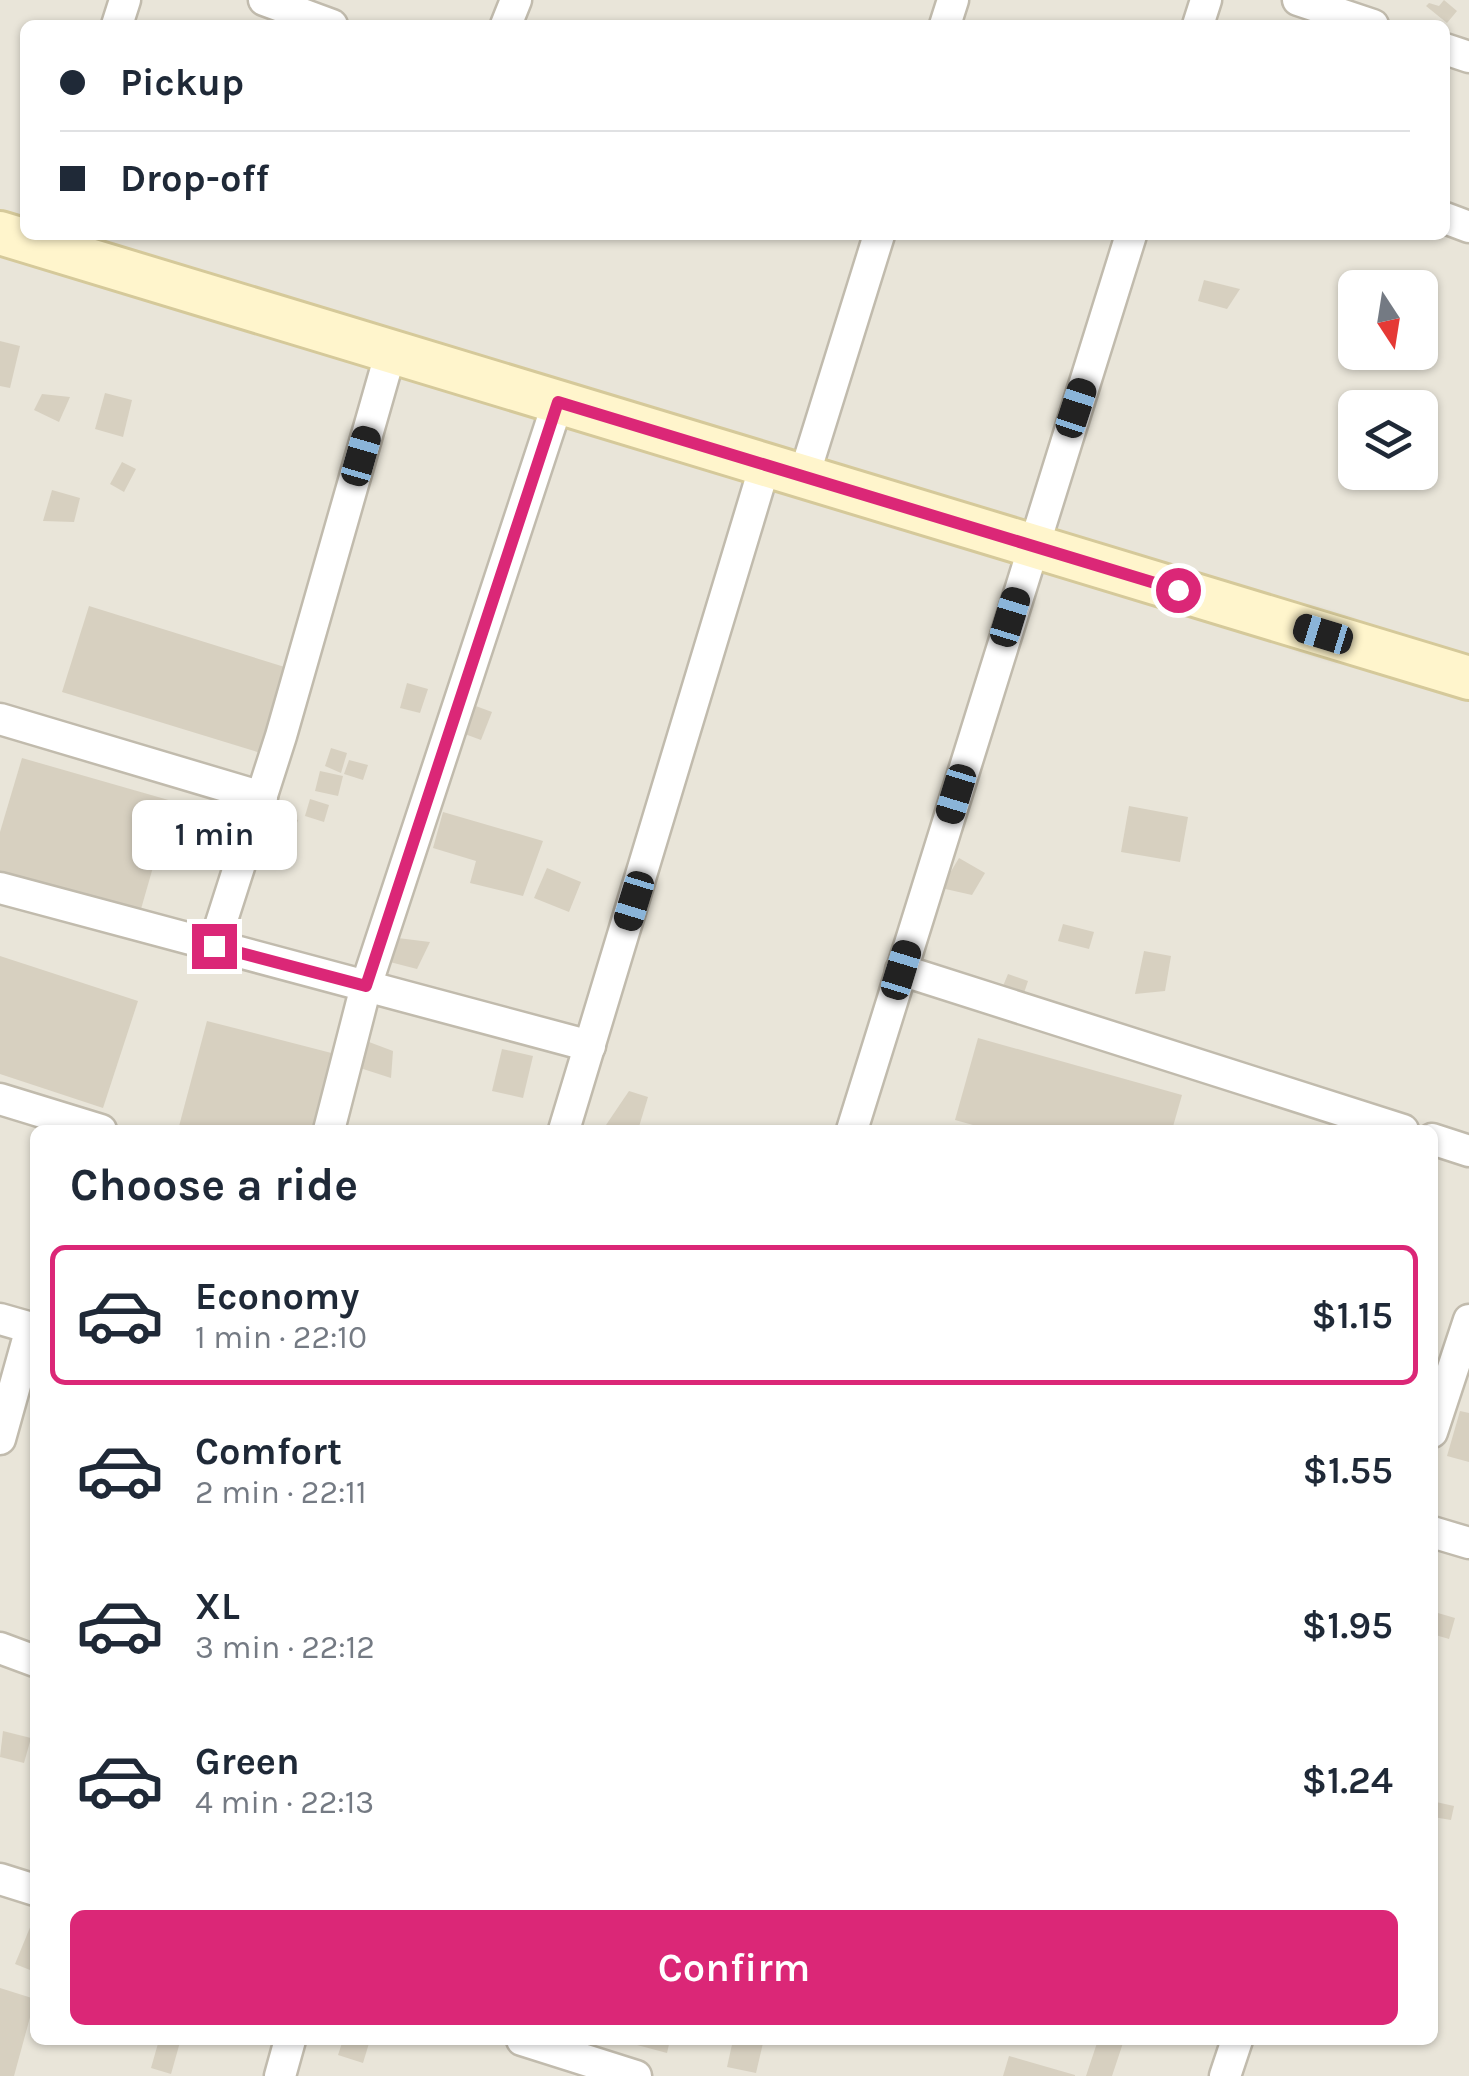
<!DOCTYPE html>
<html lang="en">
<head>
<meta charset="utf-8">
<style>
  body { margin:0; font-family:Karla,sans-serif; background:#f6f6f7; color:#1f2937; height:100vh; display:flex; flex-direction:column; font-size:38px; white-space:nowrap }
  * { box-sizing:border-box; margin:0 }
  p { font-size:32px; color:#747a83 }
  .icon { flex:none; width:55px; height:55px; fill:none; stroke:currentColor; stroke-width:2; stroke-linecap:round; stroke-linejoin:round }
  .map { position:relative; flex:1; overflow:hidden }
  .details { position:absolute; left:30px; top:1125px; width:1408px; height:920px; display:flex; flex-direction:column; background:#fff; border-radius:15px; box-shadow:0 2px 8px #0004 }
  .details>* { flex:none }
  .top-card { position:absolute; left:20px; top:20px; width:1430px; height:220px; border-radius:15px; box-shadow:0 2px 8px #0004; display:grid; align-content:center; height:220px; padding:0 40px; background:#fff }
  .needle { width:65px; rotate:168deg }
  .buttons { position:absolute; left:1338px; top:270px; display:grid; gap:20px }
  .buttons a { display:grid; place-items:center; width:100px; height:100px; border-radius:15px; background:#fff; box-shadow:0 2px 8px #0004; font-size:50px }
  .end { position:absolute; width:45px; height:45px; margin:-22px; border:12px solid #db2777; background:#fff; box-shadow:0 0 0 5px #fff }
  .from { border-radius:50% }
  .bubble { position:absolute; height:70px; border-radius:15px; background:#fff; box-shadow:0 2px 8px #0004; font-size:32px; font-weight:600; line-height:70px; text-align:center }
  .car { position:absolute; width:30px; height:60px; margin:-30px -15px; border-radius:12px; box-shadow:0 0 8px 2px #0007; background:linear-gradient(#222 24%,#8ab4d8 0 40%,#222 0 76%,#8ab4d8 0 86%,#222 0) }
  .top-card b { display:flex; align-items:center; gap:35px; height:95px; font-size:38px }
  .top-card b+b { border-top:2px solid #e0e1e3 }
  .top-card i { width:25px; height:25px; background:#1f2937 }
  ul { padding:0; list-style:none }
  li { display:flex; align-items:center; gap:30px; height:140px; margin:0 20px 15px; padding:0 20px; border:5px solid transparent; border-radius:15px }
  li div { flex:1 }
  li b { display:block; font-size:38px }
  li em { font-style:normal; font-weight:600 }
  li.on { border-color:#db2777 }
  li>.icon { width:90px; height:90px; stroke-width:1.5 }
  h2 { padding:0 40px; font-size:45px; line-height:120px }
  .action { display:flex; gap:20px; margin-top:auto; padding:20px 40px }
  .action a { flex:1; height:115px; border-radius:15px; background:#db2777; color:#fff; font-size:40px; font-weight:600; line-height:115px; text-align:center }
  .map>svg:first-child { display:block }
  .residential { fill:#e9e5d9; fill-rule:evenodd }
  .building { fill:#d7d0c0 }
  .lines { fill:none; stroke-linecap:round; stroke-linejoin:round }
  .street-casing { stroke:#c1bbad; stroke-width:35 }
  .secondary-casing { stroke:#d5c99a; stroke-width:48 }
  .street { stroke:#fff; stroke-width:30 }
  .secondary { stroke:#fff5cc; stroke-width:42 }
  .route { stroke:#db2777; stroke-width:12 }
</style>
</head>
<body>
<div class="map">
<svg width="1469" height="2076" viewBox="0 0 1469 2076">
  <rect width="100%" height="100%" fill="#f5f3eb"/>
  <path class="residential" d="M0,0h1469v2076h-1469zM25,25h1420v210h-1420zM1355,288h65v64h-65zM1355,408h65v64h-65zM35,1130h1397v910h-1397z"/>
  <g class="building">
    <polygon points="1444,0 1457,11 1447,23 1426,6 1429,3 1439,6"/>
    <polygon points="1204,280 1240,289 1227,309 1198,301"/>
    <polygon points="0,341 20,346 10,388 0,386"/>
    <polygon points="105,393 132,400 123,437 95,429"/>
    <polygon points="42,394 70,397 59,422 34,410"/>
    <polygon points="122,462 136,469 124,492 110,484"/>
    <polygon points="52,490 80,498 74,522 43,521"/>
    <polygon points="89,606 291,669 264,754 62,692"/>
    <polygon points="407,683 428,689 420,713 400,708"/>
    <polygon points="473,705 492,712 481,740 462,733"/>
    <polygon points="331,748 347,753 341,773 325,766"/>
    <polygon points="22,758 172,801 139,916 0,877 0,832"/>
    <polygon points="349,760 368,765 363,780 344,774"/>
    <polygon points="320,771 343,776 338,796 315,791"/>
    <polygon points="310,799 329,805 324,822 305,816"/>
    <polygon points="1129,806 1188,817 1180,862 1121,852"/>
    <polygon points="443,812 543,841 523,896 470,883 476,861 433,848"/>
    <polygon points="277,813 298,820 292,838 270,831"/>
    <polygon points="959,858 985,873 972,895 941,888"/>
    <polygon points="547,868 581,882 569,912 534,898"/>
    <polygon points="1063,924 1094,932 1089,949 1058,941"/>
    <polygon points="398,938 430,942 417,969 386,961"/>
    <polygon points="1144,951 1171,956 1165,991 1135,994"/>
    <polygon points="0,956 138,1001 103,1108 0,1074"/>
    <polygon points="1008,974 1028,981 1024,993 1003,986"/>
    <polygon points="207,1021 343,1056 323,1130 178,1130"/>
    <polygon points="978,1038 1182,1095 1172,1130 991,1130 955,1120"/>
    <polygon points="369,1042 393,1051 391,1078 360,1068"/>
    <polygon points="502,1049 533,1056 523,1098 492,1091"/>
    <polygon points="629,1091 648,1097 638,1130 606,1125"/>
    <polygon points="1460,1411 1469,1413 1469,1462 1447,1456"/>
    <polygon points="1438,1613 1455,1618 1449,1639 1432,1634"/>
    <polygon points="3,1731 31,1738 24,1763 0,1757"/>
    <polygon points="1436,1802 1454,1806 1451,1820 1433,1817"/>
    <polygon points="31,1925 35,1927 35,1972 15,1964"/>
    <polygon points="0,1988 35,1999 14,2076 0,2076"/>
    <polygon points="159,2040 180,2042 171,2074 151,2068"/>
    <polygon points="343,2040 370,2040 363,2063 338,2055"/>
    <polygon points="639,2040 670,2040 667,2053 637,2045"/>
    <polygon points="733,2040 763,2043 756,2073 727,2067"/>
    <polygon points="1098,2040 1124,2040 1112,2076 1086,2076"/>
    <polygon points="1009,2056 1075,2075 1075,2076 1003,2076"/>
  </g>
  <g class="lines">
    <g class="street-casing">
      <g id="street">
        <polyline points="264,0 332,25"/>
        <polyline points="1298,0 1373,25"/>
        <polyline points="117,25 125,0"/>
        <polyline points="506,25 516,0"/>
        <polyline points="945,25 953,0"/>
        <polyline points="1198,25 1206,0"/>
        <polyline points="1445,49 1469,57"/>
        <polyline points="1445,218 1469,227"/>
        <polyline points="804,476 879,235"/>
        <polyline points="0,719 262,797"/>
        <polyline points="0,888 590,1046"/>
        <polyline points="214,945 281,736 391,351"/>
        <polyline points="901,970 1403,1130"/>
        <polyline points="0,1099 101,1130"/>
        <polyline points="329,1130 366,986 558,402"/>
        <polyline points="564,1130 765,465"/>
        <polyline points="852,1130 1131,235"/>
        <polyline points="1432,1139 1469,1151"/>
        <polyline points="0,1319 35,1329"/>
        <polyline points="1432,1432 1469,1320"/>
        <polyline points="0,1439 31,1328"/>
        <polyline points="1432,1532 1469,1543"/>
        <polyline points="0,1648 35,1661"/>
        <polyline points="0,1879 35,1890"/>
        <polyline points="522,2040 636,2076"/>
        <polyline points="280,2076 290,2040"/>
        <polyline points="1225,2076 1237,2040"/>
      </g>
    </g>
    <g class="secondary-casing">
      <polyline id="secondary" points="0,233 1469,678"/>
    </g>
    <use href="#street" class="street"/>
    <use href="#secondary" class="secondary"/>
  </g>
  <g class="lines">
    <polyline class="route" points="214,946 366,986 558,402 1178,590"/>
  </g>
</svg>
<div class="buttons">
<a><svg class="needle" viewBox="-14 -14 28 28"><path d="M0-13l5 13h-10z" fill="#e53935"/><path d="M0 13l5-13h-10z" fill="#747a83"/></svg></a>
<a><svg class="icon" aria-label="layers" viewBox="0 0 24 24"><path d="M12 4l9 5-9 5-9-5zM3 14l9 5 9-5"/></svg></a>
</div>
<i class="end from" style="left:1178px;top:590px"></i>
<i class="end" style="left:214px;top:946px"></i>
<div class="bubble" style="left:132px;top:800px;width:165px">1 min</div>
<i class="car" style="left:1076px;top:408px;rotate:18deg"></i>
<i class="car" style="left:361px;top:456px;rotate:16deg"></i>
<i class="car" style="left:1010px;top:617px;rotate:17deg"></i>
<i class="car" style="left:1323px;top:634px;rotate:287deg"></i>
<i class="car" style="left:956px;top:794px;rotate:197deg"></i>
<i class="car" style="left:634px;top:901px;rotate:197deg"></i>
<i class="car" style="left:901px;top:970px;rotate:17deg"></i>
<div class="top-card">
<b><i class="from"></i>Pickup</b>
<b><i></i>Drop-off</b>
</div>
<section class="details">
<h2>Choose a ride</h2>
<ul>
<li class="on"><svg class="icon" aria-label="car" viewBox="0 0 24 24"><path d="M5 17H2v-5l4-1 3-4h7l3 4 3 1v5h-3M9 17h6M6 11h13"/><circle cx="7" cy="17" r="2"/><circle cx="17" cy="17" r="2"/></svg><div><b>Economy</b><p>1 min · 22:10</p></div><em>$1.15</em></li>
<li><svg class="icon" aria-label="car" viewBox="0 0 24 24"><path d="M5 17H2v-5l4-1 3-4h7l3 4 3 1v5h-3M9 17h6M6 11h13"/><circle cx="7" cy="17" r="2"/><circle cx="17" cy="17" r="2"/></svg><div><b>Comfort</b><p>2 min · 22:11</p></div><em>$1.55</em></li>
<li><svg class="icon" aria-label="car" viewBox="0 0 24 24"><path d="M5 17H2v-5l4-1 3-4h7l3 4 3 1v5h-3M9 17h6M6 11h13"/><circle cx="7" cy="17" r="2"/><circle cx="17" cy="17" r="2"/></svg><div><b>XL</b><p>3 min · 22:12</p></div><em>$1.95</em></li>
<li><svg class="icon" aria-label="car" viewBox="0 0 24 24"><path d="M5 17H2v-5l4-1 3-4h7l3 4 3 1v5h-3M9 17h6M6 11h13"/><circle cx="7" cy="17" r="2"/><circle cx="17" cy="17" r="2"/></svg><div><b>Green</b><p>4 min · 22:13</p></div><em>$1.24</em></li>
</ul>
<div class="action"><a>Confirm</a></div>
</section>
</div>
</body>
</html>
